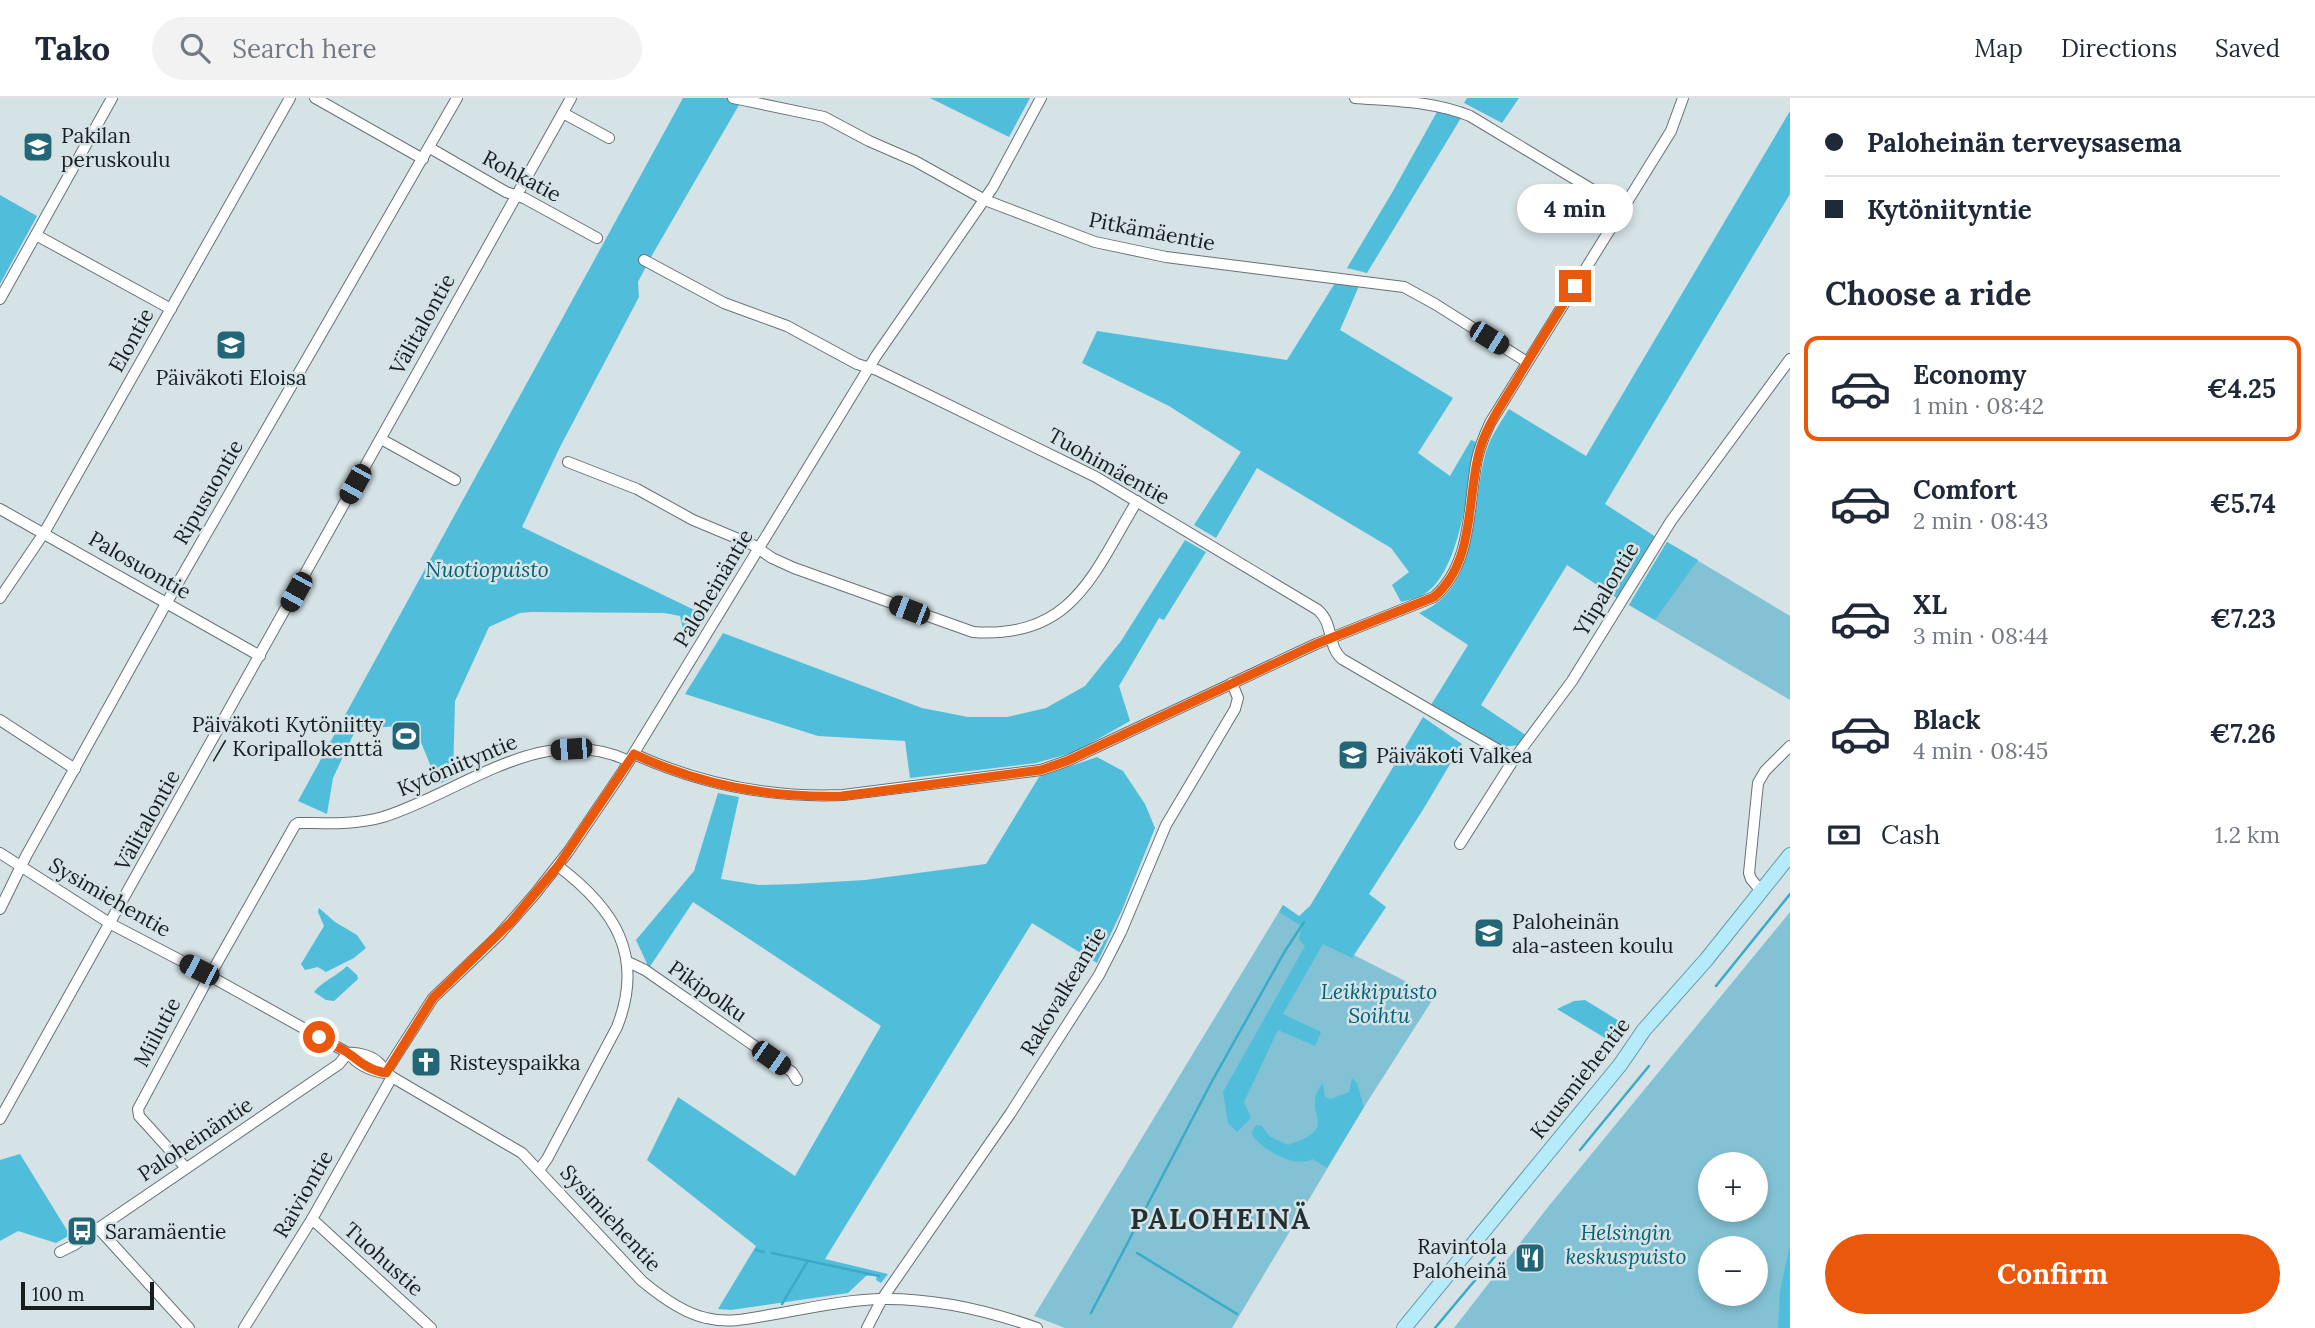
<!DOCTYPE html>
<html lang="en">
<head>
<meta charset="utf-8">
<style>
  body { margin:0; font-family:Lora,serif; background:#f2f2f3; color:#1f2937; height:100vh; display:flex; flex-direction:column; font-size:26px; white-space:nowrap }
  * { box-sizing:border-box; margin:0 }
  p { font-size:23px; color:#747a83 }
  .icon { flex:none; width:38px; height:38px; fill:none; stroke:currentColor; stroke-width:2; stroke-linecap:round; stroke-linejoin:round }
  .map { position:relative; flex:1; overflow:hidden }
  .side { display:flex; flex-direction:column; background:#fff; width:525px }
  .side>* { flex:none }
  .top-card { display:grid; align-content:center; height:154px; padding:0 35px; background:#fff }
  .buttons { position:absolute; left:1698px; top:1054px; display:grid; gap:14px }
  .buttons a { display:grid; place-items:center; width:70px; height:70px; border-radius:50%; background:#fff; box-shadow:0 4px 10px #0003; font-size:35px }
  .scale { position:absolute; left:21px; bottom:18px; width:133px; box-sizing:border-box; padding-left:7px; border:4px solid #181d1e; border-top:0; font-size:19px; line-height:24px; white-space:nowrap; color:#181d1e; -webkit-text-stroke:5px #d5e2e6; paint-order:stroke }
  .end { position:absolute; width:32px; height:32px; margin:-16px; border:9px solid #ea580c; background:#fff; box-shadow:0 0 0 4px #fff }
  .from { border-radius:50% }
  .bubble { position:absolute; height:49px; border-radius:24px; background:#fff; box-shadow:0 4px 10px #0003; font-size:23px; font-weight:800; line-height:49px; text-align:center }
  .car { position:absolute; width:21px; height:42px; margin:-21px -10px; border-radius:9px; box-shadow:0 0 5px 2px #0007; background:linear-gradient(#222 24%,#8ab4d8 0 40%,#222 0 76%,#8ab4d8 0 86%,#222 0) }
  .top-card b { display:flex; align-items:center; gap:24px; height:66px; font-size:26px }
  .top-card b+b { border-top:2px solid #e0e1e3 }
  .top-card i { width:18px; height:18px; background:#1f2937 }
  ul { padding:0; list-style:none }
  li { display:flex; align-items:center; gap:21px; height:105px; margin:0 14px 10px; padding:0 21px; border:4px solid transparent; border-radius:14px }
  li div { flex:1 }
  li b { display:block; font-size:26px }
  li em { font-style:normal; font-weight:800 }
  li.on { border-color:#ea580c }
  li>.icon { width:63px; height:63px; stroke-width:1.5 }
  h2 { padding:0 35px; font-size:32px; line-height:84px }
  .pay { display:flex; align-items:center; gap:18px; height:77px; padding:0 35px; font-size:26px }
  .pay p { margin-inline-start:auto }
  .button { display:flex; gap:14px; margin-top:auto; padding:14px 35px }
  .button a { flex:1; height:80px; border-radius:42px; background:#ea580c; color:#fff; font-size:28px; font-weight:800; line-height:80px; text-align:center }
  header { display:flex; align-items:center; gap:42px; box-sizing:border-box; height:98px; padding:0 35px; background:#fff; border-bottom:2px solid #e0e1e3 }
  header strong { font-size:33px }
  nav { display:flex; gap:38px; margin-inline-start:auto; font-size:24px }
  .search { width:490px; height:63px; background:#f2f2f3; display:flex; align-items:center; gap:18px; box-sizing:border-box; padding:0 24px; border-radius:38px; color:#747a83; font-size:26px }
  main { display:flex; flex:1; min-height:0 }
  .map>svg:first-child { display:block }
  .green { fill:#83c2d4; fill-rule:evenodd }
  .forest { fill:#50beda }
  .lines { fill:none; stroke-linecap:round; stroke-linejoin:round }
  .stream { stroke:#3aabc7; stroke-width:2.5 }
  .minor-casing { stroke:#677276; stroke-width:12 }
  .major-casing { stroke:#609aaa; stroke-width:16 }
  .minor { stroke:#fff; stroke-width:10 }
  .major { stroke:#b6ebf9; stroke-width:14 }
  .route { stroke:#ea580c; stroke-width:9 }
  .labels { text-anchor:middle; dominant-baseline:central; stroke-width:5; stroke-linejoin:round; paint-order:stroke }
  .poi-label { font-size:21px; fill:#181d1e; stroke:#d5e2e6; text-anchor:start }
  .street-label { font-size:21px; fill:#181d1e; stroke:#d5e2e6 }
  .park-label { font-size:21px; font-style:italic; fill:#006275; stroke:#d5e2e6 }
  .district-label { font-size:28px; font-weight:bold; letter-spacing:2px; fill:#242f31; stroke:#d5e2e6 }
</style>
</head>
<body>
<header>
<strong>Tako</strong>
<div class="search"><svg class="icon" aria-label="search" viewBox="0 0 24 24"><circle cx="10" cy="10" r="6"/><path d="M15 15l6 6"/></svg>Search here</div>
<nav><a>Map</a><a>Directions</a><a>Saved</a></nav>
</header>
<main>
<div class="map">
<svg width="1790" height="1230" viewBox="0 0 1790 1230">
  <rect width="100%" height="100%" fill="#d5e2e6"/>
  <g class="green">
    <polygon points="1667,444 1790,518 1790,602 1629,507"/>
    <polygon points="1283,807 1354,857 1405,883 1414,891 1433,901 1364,1009 1232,1230 1065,1230 1034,1218"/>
    <path d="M1790,814v416h-336l94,-121zM1710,1066h45v45h-45zM1710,1150h45v45h-45z"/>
  </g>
  <g class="forest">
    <polygon points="683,0 743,0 651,159 638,184 639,199 560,349 522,429 707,518 694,540 683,531 680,518 664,515 531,514 520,515 489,529 455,603 453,680 438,686 414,627 356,631 333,680 327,716 298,703"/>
    <polygon points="930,0 1030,0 1009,39"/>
    <polygon points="1467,0 1519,0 1502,25 1464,5"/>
    <polygon points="1438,12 1461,20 1367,175 1347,170 1393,93"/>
    <path d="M1790,13v83l-185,310 51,33 -39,61 -50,-33 -86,140 46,31 -7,9 -18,2 -71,-42 37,-60 -49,-32c62,-24 52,-109 67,-161 5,-16 14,-29 23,-43l77,47z"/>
    <polygon points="0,97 37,118 0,186"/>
    <path d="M1335,185l24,3 -19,44 113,68 -35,55 32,23 21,-36 5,2c-8,40 -15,134 -55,154 -6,3 -14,4 -20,6l-9,-17 17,-13 -18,-24 -134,-80 -41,70 -22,-13 47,-73 -72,-46 -87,-43 15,-32 190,29z"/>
    <polygon points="1185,442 1206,454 1164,522 1159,520 1119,588 1130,623 1075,654 1036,665 910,680 905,643 818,638 685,596 723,535 922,610 968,619 1007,619 1046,610 1085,588 1121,543"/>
    <polygon points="1667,444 1698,462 1655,522 1629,507"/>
    <polygon points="1423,619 1462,646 1424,710 1369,796 1386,809 1352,860 1323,846 1283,916 1321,934 1315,948 1278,932 1244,1004 1251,1020 1237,1034 1228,1025 1223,994 1305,848 1299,842 1301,828 1279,814 1283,807 1299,818 1310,808"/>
    <polygon points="1097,659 1123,673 1145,706 1155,730 1122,812 1097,865 1032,825 825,1161 888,1176 881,1185 876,1182 877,1177 866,1178 848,1195 731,1212 718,1211 756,1148 647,1062 678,999 795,1078 881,928 693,804 649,870 636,842 694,773 718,695 739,699 721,781 759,787 796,786 865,782 986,766 1039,679"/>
    <polygon points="319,810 335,824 357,837 366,850 354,860 326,874 318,869 305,872 301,866 324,828 318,814"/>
    <path d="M347,868l10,9 1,4 -24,22 -8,-1 -12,-8c10,-12 23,-16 33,-26z"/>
    <polygon points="1585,902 1629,929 1615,946 1557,911 1574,903"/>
    <path d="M1352,980l5,5 7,24 -37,61 -14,-9c-18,10 -53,-10 -62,-26l5,-8 6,1 7,10 19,9c7,-3 16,-5 22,-10 14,-9 5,-18 5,-31 -1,-8 3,-15 8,-21l2,14 6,2 18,-7z"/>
    <polygon points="20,1056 70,1137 56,1145 18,1133 0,1143 0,1062"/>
    <polygon points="1790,1147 1790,1230 1778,1230 1780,1193"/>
  </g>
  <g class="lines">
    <g class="stream">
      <polyline points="1716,888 1790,796"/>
      <polyline points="1580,1052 1649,968"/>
      <polyline points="756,1152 764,1154"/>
      <polyline points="772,1155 879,1178"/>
      <polyline points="1137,1155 1237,1216"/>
      <polyline points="782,1206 807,1164"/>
      <polyline points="1091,1215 1211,985 1285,853 1304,824"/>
      <polyline points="1435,1230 1502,1150"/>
    </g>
    <g class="minor-casing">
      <g id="minor">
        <polyline points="315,0 423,61"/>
        <polyline points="733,0 824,19 869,43 915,63 985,102 1095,144 1166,159 1404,189 1435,206 1527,264"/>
        <path d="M1355,0c39,3 78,3 115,18l153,92"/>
        <polyline points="563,15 609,40"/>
        <polyline points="430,50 506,94 524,100 597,140"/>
        <polyline points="36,137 171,211"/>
        <path d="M644,162l80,43 63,23 70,38 20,6 219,107 222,133c16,14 9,36 24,49l172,100"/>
        <polyline points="0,201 112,0"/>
        <polyline points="381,341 455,382"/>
        <path d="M568,364l69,27 56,31 60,25 19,13 22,10 179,64c100,7 120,-58 164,-131"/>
        <polyline points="0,411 260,558"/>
        <polyline points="0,500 44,435 290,0"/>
        <polyline points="0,622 75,671"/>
        <path d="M634,656c66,30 136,44 209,41l198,-25 26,-9 249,-117 118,-47c39,-33 34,-93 43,-138 3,-13 8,-25 13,-36l181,-292 12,-33"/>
        <polyline points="1460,746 1514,661 1572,583 1671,423 1790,261"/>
        <path d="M0,755l111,71 88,46 149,83c9,11 23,18 37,20"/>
        <polyline points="1762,794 1751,781 1749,775 1758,685 1765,673 1790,648"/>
        <polyline points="0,811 26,758 167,504 457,0"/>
        <polyline points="628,864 645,872 792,974 797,982"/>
        <path d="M348,955c10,-1 25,3 32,11 5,5 6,9 12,13l130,76 120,128c18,15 41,32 64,37 24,6 46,0 69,-4 35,-6 70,-14 105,-15 54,-1 107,11 157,29"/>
        <polyline points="385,975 433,900 499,837 535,796 568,754 623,673 876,258 993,89 1041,0"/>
        <polyline points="0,1021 571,0"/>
        <path d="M186,1070l-47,-52 -1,-7 66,-123 91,-161 3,-2c29,0 57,2 85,-6 80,-25 159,-97 246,-56"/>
        <path d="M539,1072l8,-11 70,-132c28,-71 -2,-118 -59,-161"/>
        <polyline points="312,1121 431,1230"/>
        <polyline points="98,1130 189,1230"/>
        <polyline points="60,1154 74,1147 339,966 348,955"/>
        <polyline points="244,1230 312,1121 392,979"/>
        <polyline points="867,1230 882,1201 1010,1016 1099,877 1121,834 1166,727 1235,611 1238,600 1232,585"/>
      </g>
    </g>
    <g class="major-casing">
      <polyline id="major" points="1404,1230 1620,967 1644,932 1706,862 1790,757"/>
    </g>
    <use href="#minor" class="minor"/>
    <use href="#major" class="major"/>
  </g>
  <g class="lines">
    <path class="route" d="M319,939c8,5 17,9 26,14 14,9 21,19 41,22l47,-75 78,-76 47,-56 76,-112c66,31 136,44 208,42l199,-26 26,-9 249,-117 118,-47c40,-34 33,-93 44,-140 6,-28 23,-51 38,-76 19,-32 39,-64 59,-95"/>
  </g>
  <defs>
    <g id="school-square" transform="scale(1.575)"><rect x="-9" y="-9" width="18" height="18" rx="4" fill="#267" stroke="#d5e2e6"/><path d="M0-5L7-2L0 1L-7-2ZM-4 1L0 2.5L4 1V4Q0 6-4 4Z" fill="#fff"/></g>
    <g id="stadium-square" transform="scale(1.575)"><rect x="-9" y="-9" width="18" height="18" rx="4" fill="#267" stroke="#d5e2e6"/><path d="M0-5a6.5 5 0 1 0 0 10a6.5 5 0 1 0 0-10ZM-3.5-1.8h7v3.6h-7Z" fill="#fff"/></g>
    <g id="church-square" transform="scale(1.575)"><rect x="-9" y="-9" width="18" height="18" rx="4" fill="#267" stroke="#d5e2e6"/><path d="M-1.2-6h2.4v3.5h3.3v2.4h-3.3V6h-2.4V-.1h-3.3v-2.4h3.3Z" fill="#fff"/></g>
    <g id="bus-square" transform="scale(1.575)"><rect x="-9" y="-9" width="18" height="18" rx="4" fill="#267" stroke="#d5e2e6"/><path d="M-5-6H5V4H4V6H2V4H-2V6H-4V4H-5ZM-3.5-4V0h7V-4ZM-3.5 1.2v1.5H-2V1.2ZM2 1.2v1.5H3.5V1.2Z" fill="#fff"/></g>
    <g id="restaurant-square" transform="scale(1.575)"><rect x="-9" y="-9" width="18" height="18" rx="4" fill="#267" stroke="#d5e2e6"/><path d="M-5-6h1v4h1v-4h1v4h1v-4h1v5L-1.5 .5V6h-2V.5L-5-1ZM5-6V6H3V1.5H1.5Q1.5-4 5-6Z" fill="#fff"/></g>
  </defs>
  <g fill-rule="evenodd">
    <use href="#school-square" x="38" y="49"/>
    <use href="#school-square" x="231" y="247"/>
    <use href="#stadium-square" x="406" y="638"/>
    <use href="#school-square" x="1353" y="657"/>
    <use href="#school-square" x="1489" y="835"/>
    <use href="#church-square" x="426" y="964"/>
    <use href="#bus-square" x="82" y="1133"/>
    <use href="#restaurant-square" x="1530" y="1160"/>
  </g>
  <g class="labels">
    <g class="poi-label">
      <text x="61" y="37">Pakilan<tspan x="61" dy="24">peruskoulu</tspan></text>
      <text x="231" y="279" text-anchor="middle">Päiväkoti Eloisa</text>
      <text x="383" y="626" text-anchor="end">Päiväkoti Kytöniitty<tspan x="383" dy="24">/ Koripallokenttä</tspan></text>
      <text x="1376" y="657">Päiväkoti Valkea</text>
      <text x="1512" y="823">Paloheinän<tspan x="1512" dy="24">ala-asteen koulu</tspan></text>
      <text x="449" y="964">Risteyspaikka</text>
      <text x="105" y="1133">Saramäentie</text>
      <text x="1507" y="1148" text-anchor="end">Ravintola<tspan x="1507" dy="24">Paloheinä</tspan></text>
    </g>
    <g class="street-label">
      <text transform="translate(522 78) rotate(28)">Rohkatie</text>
      <text transform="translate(1152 133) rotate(11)">Pitkämäentie</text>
      <text transform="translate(422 226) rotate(-61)">Välitalontie</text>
      <text transform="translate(131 242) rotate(-61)">Elontie</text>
      <text transform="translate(1109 368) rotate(29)">Tuohimäentie</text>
      <text transform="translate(208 394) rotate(-60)">Ripusuontie</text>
      <text transform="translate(140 467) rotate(30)">Palosuontie</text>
      <text transform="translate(713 490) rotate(-59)">Paloheinäntie</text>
      <text transform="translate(1606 491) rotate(-59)">Ylipalontie</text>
      <text transform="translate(457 667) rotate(-23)">Kytöniityntie</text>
      <text transform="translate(147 722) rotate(-61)">Välitalontie</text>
      <text transform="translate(110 799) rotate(30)">Sysimiehentie</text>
      <text transform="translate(708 893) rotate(35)">Pikipolku</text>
      <text transform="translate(1063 893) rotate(-59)">Rakovalkeantie</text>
      <text transform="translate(157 934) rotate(-62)">Miilutie</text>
      <text transform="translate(1580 980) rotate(-52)">Kuusmiehentie</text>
      <text transform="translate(195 1041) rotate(-34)">Paloheinäntie</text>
      <text transform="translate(303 1096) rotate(-60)">Raiviontie</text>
      <text transform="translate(611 1120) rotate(47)">Sysimiehentie</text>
      <text transform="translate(384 1161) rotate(42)">Tuohustie</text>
    </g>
    <g class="park-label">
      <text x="487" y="471">Nuotiopuisto</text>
      <text x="1379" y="893">Leikkipuisto<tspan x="1379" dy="24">Soihtu</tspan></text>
      <text x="1626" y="1134">Helsingin<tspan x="1626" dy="24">keskuspuisto</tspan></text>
    </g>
    <g class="district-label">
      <text x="1221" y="1121">PALOHEINÄ</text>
    </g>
  </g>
</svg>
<div class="buttons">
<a>+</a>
<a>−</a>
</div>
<div class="scale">100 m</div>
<i class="end from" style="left:319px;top:939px"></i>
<i class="end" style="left:1575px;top:188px"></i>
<div class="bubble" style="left:1517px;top:86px;width:116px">4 min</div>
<i class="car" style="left:1489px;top:240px;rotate:122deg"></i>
<i class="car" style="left:355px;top:386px;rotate:209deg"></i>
<i class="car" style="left:296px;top:494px;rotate:209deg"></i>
<i class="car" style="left:909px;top:512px;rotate:291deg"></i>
<i class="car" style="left:571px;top:651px;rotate:266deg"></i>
<i class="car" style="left:199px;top:872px;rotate:297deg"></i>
<i class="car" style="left:771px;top:960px;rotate:125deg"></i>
</div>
<section class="side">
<div class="top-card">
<b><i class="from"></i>Paloheinän terveysasema</b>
<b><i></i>Kytöniityntie</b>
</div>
<h2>Choose a ride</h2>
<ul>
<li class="on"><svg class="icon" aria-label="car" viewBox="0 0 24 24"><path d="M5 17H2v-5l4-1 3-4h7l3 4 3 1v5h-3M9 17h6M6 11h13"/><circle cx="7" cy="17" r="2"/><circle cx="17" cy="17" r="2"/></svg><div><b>Economy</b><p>1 min · 08:42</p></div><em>€4.25</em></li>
<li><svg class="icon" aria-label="car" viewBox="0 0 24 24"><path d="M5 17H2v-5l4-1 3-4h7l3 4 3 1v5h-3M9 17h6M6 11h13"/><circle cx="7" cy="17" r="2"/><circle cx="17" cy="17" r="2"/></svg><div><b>Comfort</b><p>2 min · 08:43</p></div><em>€5.74</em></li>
<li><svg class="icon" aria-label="car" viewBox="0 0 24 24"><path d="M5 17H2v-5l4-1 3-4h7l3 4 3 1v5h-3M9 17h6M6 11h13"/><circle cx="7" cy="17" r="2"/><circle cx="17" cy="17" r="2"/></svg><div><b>XL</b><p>3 min · 08:44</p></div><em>€7.23</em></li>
<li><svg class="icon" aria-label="car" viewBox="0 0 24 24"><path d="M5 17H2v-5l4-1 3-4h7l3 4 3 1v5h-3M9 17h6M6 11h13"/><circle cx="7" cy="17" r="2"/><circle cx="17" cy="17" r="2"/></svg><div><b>Black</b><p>4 min · 08:45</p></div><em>€7.26</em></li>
</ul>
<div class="pay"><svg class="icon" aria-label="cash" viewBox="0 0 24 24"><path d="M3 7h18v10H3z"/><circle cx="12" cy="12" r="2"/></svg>Cash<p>1.2 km</p></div>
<div class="button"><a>Confirm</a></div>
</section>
</main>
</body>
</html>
